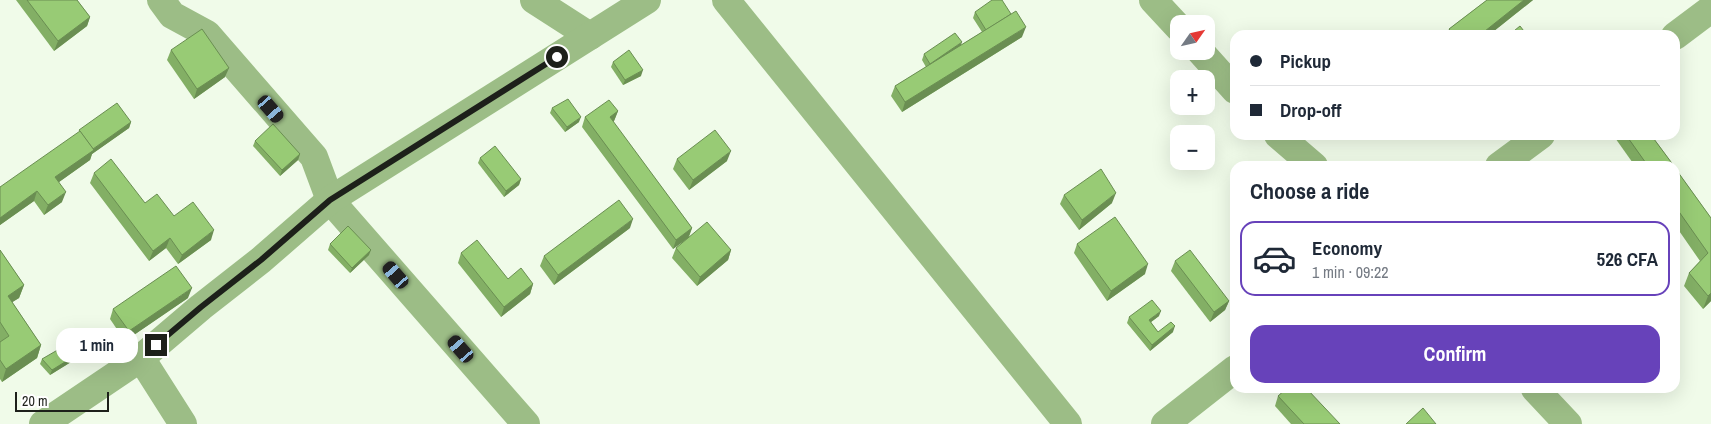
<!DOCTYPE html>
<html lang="en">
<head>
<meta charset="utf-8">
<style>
  body { margin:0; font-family:"Archivo Narrow",sans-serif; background:#f6f6f7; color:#1f2937; height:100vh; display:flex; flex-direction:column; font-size:19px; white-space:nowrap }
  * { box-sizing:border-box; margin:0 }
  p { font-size:16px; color:#747a83 }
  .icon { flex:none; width:28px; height:28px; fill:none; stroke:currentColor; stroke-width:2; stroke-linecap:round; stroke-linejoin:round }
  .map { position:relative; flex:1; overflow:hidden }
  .sheet { position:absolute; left:1230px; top:161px; width:450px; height:232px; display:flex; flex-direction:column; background:#fff; border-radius:15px; box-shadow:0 5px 20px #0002 }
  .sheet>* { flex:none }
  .hud { position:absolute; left:1230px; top:30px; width:450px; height:110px; border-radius:15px; box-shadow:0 5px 20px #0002; display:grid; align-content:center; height:110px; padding:0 20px; background:#fff }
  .needle { width:32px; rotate:56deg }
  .buttons { position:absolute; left:1170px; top:15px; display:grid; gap:10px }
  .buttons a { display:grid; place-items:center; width:45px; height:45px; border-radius:10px; background:#fff; box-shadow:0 5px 20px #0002; font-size:25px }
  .scale { position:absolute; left:15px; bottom:12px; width:94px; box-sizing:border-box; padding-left:5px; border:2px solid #1d201a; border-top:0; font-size:14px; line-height:18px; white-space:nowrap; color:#1d201a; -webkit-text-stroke:4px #fff; paint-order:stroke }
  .end { position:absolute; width:22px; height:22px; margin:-11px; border:6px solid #1d201a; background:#fff; box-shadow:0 0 0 2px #fff }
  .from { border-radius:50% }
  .bubble { position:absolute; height:35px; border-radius:15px; background:#fff; box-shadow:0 5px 20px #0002; font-size:16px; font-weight:700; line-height:35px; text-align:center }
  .car { position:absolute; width:15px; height:30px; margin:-15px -8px; border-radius:6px; box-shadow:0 0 4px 1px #0007; background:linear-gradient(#222 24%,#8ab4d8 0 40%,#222 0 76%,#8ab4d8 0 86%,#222 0) }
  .hud b { display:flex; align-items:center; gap:18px; height:48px; font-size:19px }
  .hud b+b { border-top:1px solid #e0e1e3 }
  .hud i { width:12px; height:12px; background:#1f2937 }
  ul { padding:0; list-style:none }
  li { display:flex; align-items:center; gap:15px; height:75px; margin:0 10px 8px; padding:0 10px; border:2px solid transparent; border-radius:15px }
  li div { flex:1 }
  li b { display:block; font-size:19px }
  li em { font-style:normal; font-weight:700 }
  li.selected { border-color:#6742ba }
  li>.icon { width:45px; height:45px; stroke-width:1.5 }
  h2 { padding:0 20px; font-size:22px; line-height:60px }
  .cta { display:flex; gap:10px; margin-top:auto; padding:10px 20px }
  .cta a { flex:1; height:58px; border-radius:15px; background:#6742ba; color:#fff; font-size:20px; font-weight:700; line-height:58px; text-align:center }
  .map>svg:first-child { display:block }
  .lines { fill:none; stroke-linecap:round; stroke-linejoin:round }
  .street { stroke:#9cbd86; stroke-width:28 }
  .wall { fill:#83af65 }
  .shaded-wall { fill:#6a8e52 }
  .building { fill:#98cb75; stroke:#6a8e52 }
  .route { stroke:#1d201a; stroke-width:6 }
</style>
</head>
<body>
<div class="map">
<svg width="1711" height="424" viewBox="0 0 1711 424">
  <rect width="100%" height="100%" fill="#f0fbe9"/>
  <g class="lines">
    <g class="street">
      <polyline points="161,0 172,15 207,34 314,157 330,200 526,424"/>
      <polyline points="534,0 590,36"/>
      <polyline points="726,0 1068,424"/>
      <polyline points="1153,0 1179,28"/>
      <polyline points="1675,36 1711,9"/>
      <polyline points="1200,51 1235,90"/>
      <polyline points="1278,135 1314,166"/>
      <polyline points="1499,166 1541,135"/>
      <polyline points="141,358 183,424"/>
      <polyline points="1535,389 1568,424"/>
      <polyline points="43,424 141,358 201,307 261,260 330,200 647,0"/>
      <polyline points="1165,424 1235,369"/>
    </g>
  </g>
  <g class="wall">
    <polygon points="16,0 77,0 90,17 87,26 54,51"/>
    <polygon points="1487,0 1533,0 1489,35 1447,35 1449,29"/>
    <polygon points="975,12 1022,37 902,112 891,96 895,86 926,67 922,60 924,54 961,45 982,32 973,18"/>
    <polygon points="171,50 225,77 194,99 167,60"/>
    <polygon points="613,62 641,76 623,85 611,67"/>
    <polygon points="552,108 579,122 565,132 550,113"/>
    <polygon points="618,111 614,121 613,122 692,228 689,237 731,250 728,260 697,286 672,258 676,248 685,240 673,249 582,127 585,117"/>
    <polygon points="131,122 129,128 92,154 90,160 59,182 62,202 44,215 34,201 0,225 0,187"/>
    <polygon points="1613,135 1651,135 1674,166 1635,166"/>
    <polygon points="255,141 300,154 298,160 280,176 253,146"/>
    <polygon points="480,158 521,179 519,185 504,197 478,163"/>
    <polygon points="677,159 727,161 689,190 673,169"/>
    <polygon points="1675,168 1711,218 1711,301 1703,309 1684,286 1689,273 1700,261 1675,225"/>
    <polygon points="94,173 145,203 174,216 211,240 178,264 166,248 149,261 90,183"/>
    <polygon points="1064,195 1112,203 1079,230 1060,204"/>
    <polygon points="630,228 554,285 540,266 544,256"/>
    <polygon points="330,244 369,255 350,273 328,250"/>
    <polygon points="1077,244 1145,274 1107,301 1074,253"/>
    <polygon points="0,250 24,285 19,298 12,302 41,345 37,358 2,382 0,379"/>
    <polygon points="461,253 508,279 533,284 530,294 501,317 458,263"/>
    <polygon points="1175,261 1229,301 1225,310 1210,322 1171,271"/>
    <polygon points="188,298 125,341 110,319 113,309"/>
    <polygon points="1159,316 1151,322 1158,332 1173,332 1150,351 1127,323 1129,317"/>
    <polygon points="92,349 50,375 40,364 42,359"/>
    <polygon points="1278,396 1340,424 1291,424 1275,406"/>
  </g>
  <g class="shaded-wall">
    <polygon points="1524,0 1533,0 1489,35 1480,35"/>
    <polygon points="90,17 87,26 54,51 58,41"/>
    <polygon points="1026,27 1022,37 902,112 905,102"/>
    <polygon points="962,42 960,48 930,64"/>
    <polygon points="229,68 225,77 194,99 197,89"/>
    <polygon points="643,70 641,76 623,85 625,80"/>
    <polygon points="618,111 614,121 606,127 610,117"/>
    <polygon points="581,117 579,122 565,132 567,127"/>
    <polygon points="131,122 129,128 92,154 90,160 52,187 55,177"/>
    <polygon points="731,151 727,161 689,190 693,180"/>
    <polygon points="300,154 298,160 280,176 282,170"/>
    <polygon points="521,179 519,185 504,197 506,191"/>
    <polygon points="37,191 34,201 0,225 0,218"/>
    <polygon points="66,192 62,202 44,215 48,205"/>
    <polygon points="1116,193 1112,203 1079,230 1082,220"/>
    <polygon points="633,219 630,228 554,285 558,275"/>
    <polygon points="692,228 688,238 673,249 676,240"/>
    <polygon points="214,230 211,240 178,264 182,255"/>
    <polygon points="170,238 166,248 149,261 153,251"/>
    <polygon points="371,250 369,255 350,273 352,268"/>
    <polygon points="731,250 728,260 697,286 700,277"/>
    <polygon points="1148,264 1145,274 1107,301 1111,291"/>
    <polygon points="533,284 530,294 501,317 504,307"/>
    <polygon points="24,285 19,298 3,308 8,296"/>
    <polygon points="192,288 188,298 125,341 129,331"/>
    <polygon points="1711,293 1711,301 1703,309 1708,296"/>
    <polygon points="1229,301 1225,310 1210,322 1214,312"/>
    <polygon points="1161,311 1159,316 1147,325 1149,320"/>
    <polygon points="1175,326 1173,332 1150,351 1152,345"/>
    <polygon points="94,344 92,349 50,375 52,370"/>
    <polygon points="41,345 37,358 2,382 6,369"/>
  </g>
  <g class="building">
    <polygon points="27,0 77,0 90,17 58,41"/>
    <polygon points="992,0 1002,0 1011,14 986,30 975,12"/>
    <polygon points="1487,0 1524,0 1480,35 1454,35 1449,29"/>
    <polygon points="1016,11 1026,27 905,102 895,86"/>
    <polygon points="1520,26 1527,35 1509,35"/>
    <polygon points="202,29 229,68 197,89 171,50"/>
    <polygon points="955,33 962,42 930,64 924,54"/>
    <polygon points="629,50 643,70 625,80 613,62"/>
    <polygon points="568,99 581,117 567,127 552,108"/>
    <polygon points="609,100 618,111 610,117 692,228 676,240 585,117"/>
    <polygon points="117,103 131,122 93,149 79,130"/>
    <polygon points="273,124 300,154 282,170 255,141"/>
    <polygon points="715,130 731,151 693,180 677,159"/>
    <polygon points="80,131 94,150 55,177 66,192 48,205 37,191 0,218 0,187"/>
    <polygon points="1626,135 1651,135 1674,166 1648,166"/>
    <polygon points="495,146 521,179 506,191 480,158"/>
    <polygon points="111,159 145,203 157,194 174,216 193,202 214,230 182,255 170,238 153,251 94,173"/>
    <polygon points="1675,168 1711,218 1711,293 1708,296 1689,273 1708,253 1675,206"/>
    <polygon points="1101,169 1116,193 1082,220 1064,195"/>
    <polygon points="619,200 633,219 558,275 544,256"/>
    <polygon points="1115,217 1148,264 1111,291 1077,244"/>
    <polygon points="707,222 731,250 700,277 676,248"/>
    <polygon points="348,226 371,250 352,268 330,244"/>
    <polygon points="477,240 508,279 521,268 533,284 504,307 461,253"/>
    <polygon points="0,250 24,285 8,296 41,345 6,369 0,360 0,342 9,336 0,322"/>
    <polygon points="1190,250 1229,301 1214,312 1175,261"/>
    <polygon points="176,266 192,288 129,331 113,309"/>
    <polygon points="1152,300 1161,311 1149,320 1158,332 1171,322 1175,326 1152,345 1129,317"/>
    <polygon points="87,333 94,344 52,370 42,359"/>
    <polygon points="1286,389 1307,389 1340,424 1304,424 1278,396"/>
    <polygon points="1423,408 1436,424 1406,424"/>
  </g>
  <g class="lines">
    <polyline class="route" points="156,345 201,307 261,260 330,200 557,57"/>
  </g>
</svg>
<div class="buttons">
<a><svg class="needle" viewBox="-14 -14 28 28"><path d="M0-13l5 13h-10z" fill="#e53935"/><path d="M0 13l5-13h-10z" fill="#747a83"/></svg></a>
<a>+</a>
<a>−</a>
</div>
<div class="scale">20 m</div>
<i class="end from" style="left:557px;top:57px"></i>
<i class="end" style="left:156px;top:345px"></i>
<div class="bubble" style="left:56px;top:328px;width:82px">1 min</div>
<i class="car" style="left:271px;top:109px;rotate:139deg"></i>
<i class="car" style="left:396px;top:275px;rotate:319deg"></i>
<i class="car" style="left:461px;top:349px;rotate:319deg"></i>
<div class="hud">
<b><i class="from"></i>Pickup</b>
<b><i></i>Drop-off</b>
</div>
<section class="sheet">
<h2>Choose a ride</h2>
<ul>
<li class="selected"><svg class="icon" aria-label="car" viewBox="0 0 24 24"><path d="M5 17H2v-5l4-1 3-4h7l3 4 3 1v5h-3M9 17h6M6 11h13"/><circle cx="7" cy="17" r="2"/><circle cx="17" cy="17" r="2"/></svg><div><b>Economy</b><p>1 min · 09:22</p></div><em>526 CFA</em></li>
</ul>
<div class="cta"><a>Confirm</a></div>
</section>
</div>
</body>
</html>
